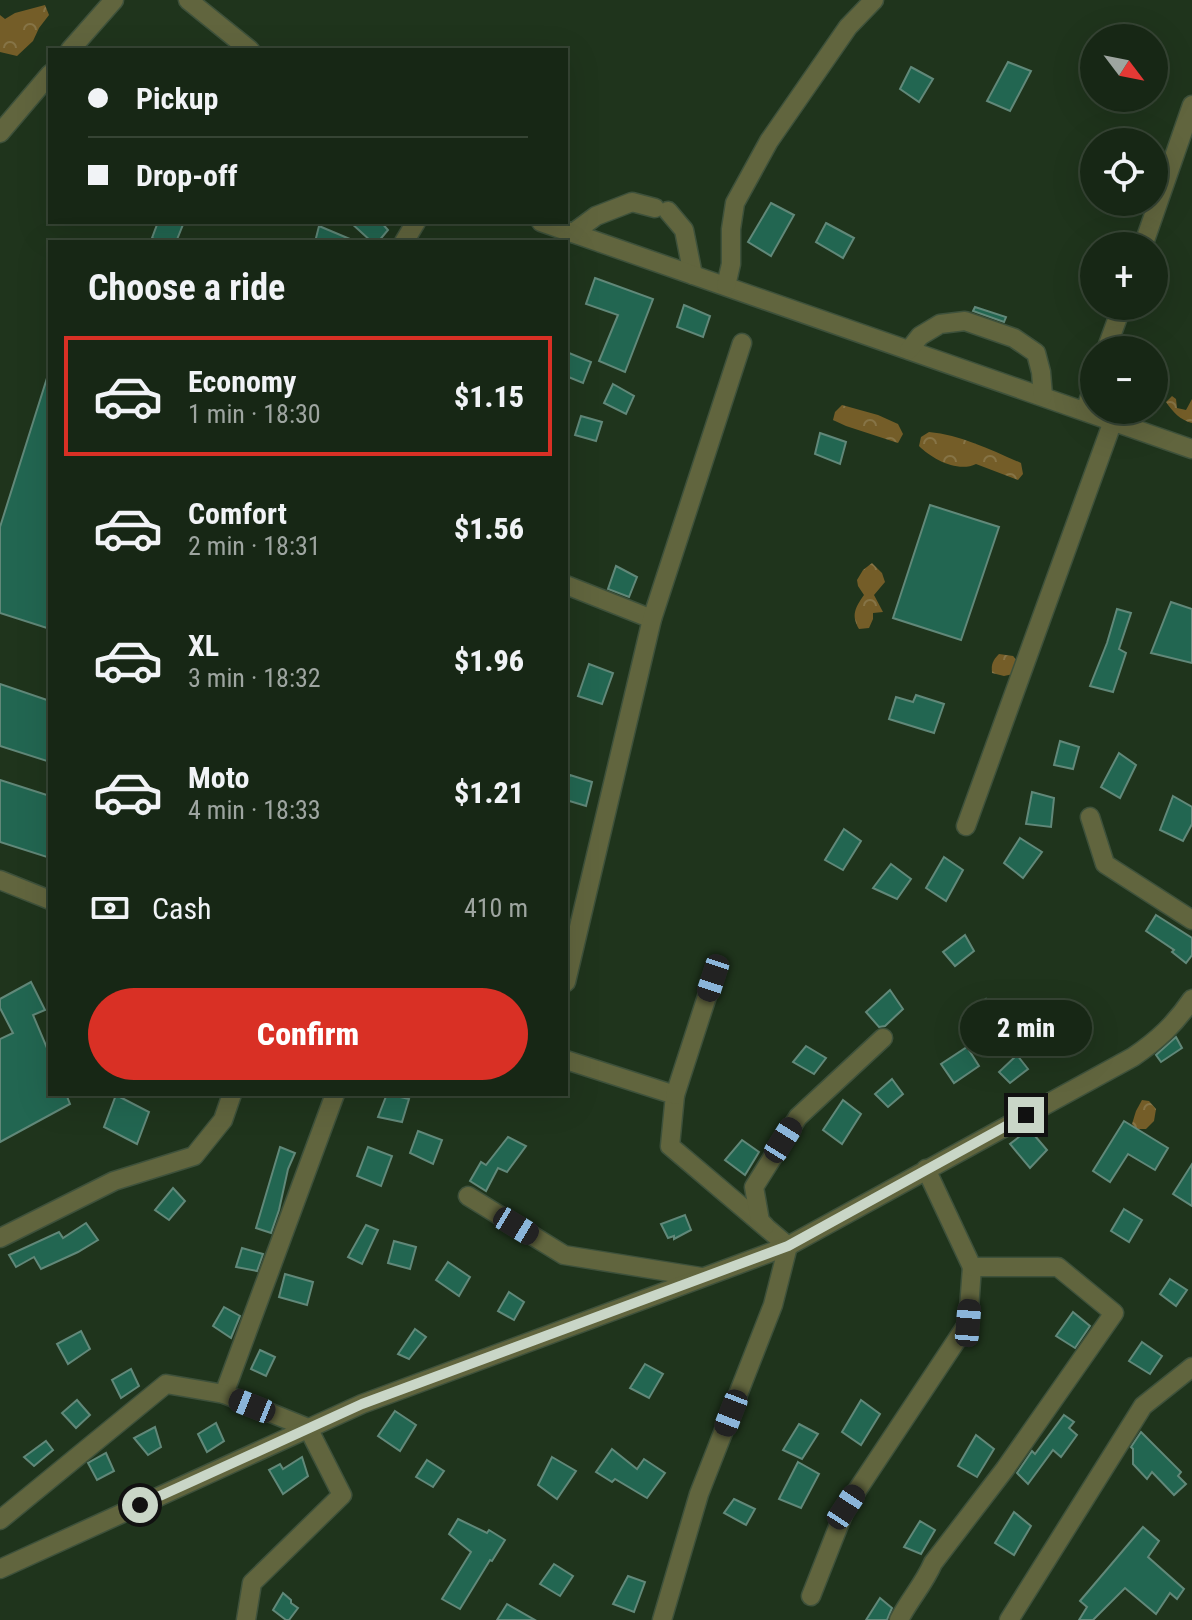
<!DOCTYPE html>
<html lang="en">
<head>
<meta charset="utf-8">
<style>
  body { margin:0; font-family:"Roboto Condensed",sans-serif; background:#202f1e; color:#f1f3f6; height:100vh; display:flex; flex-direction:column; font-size:30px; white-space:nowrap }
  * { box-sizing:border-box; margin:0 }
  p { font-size:26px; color:#9ea5a0 }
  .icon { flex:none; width:44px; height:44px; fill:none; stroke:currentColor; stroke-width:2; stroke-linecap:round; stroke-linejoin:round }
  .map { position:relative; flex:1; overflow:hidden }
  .panel { position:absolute; left:48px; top:240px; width:520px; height:856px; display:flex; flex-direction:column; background:#172715; border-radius:0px; box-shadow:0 8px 32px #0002,0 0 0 2px #364434 }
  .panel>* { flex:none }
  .top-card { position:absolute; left:48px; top:48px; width:520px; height:176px; border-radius:0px; box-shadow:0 8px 32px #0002,0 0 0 2px #364434; display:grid; align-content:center; height:176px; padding:0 40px; background:#172715 }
  .needle { width:52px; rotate:122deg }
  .tools { position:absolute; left:1080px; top:24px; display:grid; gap:16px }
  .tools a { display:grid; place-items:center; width:88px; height:88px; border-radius:50%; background:#172715; box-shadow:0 8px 32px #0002,0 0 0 2px #364434; font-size:40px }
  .end { position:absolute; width:36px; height:36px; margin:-18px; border:10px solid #c9d6c7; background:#111; box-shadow:0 0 0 4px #111 }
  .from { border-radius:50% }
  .bubble { position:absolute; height:56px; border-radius:28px; background:#172715; box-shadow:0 8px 32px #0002,0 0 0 2px #364434; font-size:26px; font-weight:800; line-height:56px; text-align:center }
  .car { position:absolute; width:24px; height:48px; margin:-24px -12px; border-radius:10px; box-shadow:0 0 6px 2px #0007; background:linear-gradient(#222 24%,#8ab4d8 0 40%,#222 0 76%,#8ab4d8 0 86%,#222 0) }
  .top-card b { display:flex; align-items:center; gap:28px; height:76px; font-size:30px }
  .top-card b+b { border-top:2px solid #364434 }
  .top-card i { width:20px; height:20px; background:#f1f3f6 }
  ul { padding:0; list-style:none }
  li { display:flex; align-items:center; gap:24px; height:120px; margin:0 16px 12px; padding:0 24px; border:4px solid transparent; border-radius:0px }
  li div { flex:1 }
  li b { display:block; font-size:30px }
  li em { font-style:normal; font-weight:800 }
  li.active { border-color:#d93025 }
  li>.icon { width:72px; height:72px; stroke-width:1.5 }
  h2 { padding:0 40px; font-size:36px; line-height:96px }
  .pay { display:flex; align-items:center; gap:20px; height:88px; padding:0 40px; font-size:30px }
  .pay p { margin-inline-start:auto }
  .primary-button { display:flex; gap:16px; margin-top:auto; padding:16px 40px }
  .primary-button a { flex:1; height:92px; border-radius:48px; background:#d93025; color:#fff; font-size:32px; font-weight:800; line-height:92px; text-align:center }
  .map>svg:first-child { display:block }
  .forest { fill:url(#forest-crowns) }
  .building { fill:#226651; stroke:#618879; stroke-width:2 }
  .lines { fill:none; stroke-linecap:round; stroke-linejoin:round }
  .minor-casing { stroke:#3e513b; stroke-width:21 }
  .minor { stroke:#61653e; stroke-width:18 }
  .route { stroke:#c9d6c7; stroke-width:10 }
</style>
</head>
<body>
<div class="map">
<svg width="1192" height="1620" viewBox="0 0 1192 1620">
  <defs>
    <pattern id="forest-crowns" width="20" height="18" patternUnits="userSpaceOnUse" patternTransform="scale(2)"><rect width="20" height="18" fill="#745d28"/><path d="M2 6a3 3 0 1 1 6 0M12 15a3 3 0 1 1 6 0" fill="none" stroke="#867446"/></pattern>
  </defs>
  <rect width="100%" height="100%" fill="#1f341c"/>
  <g class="forest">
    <polygon points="45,5 49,15 39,28 33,41 17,56 0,52 0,15 5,19 15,13"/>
    <path d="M1172,396l4,3 1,9 9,2 6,-11v24c-12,-3 -19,-11 -26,-21z"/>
    <polygon points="842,405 878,415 898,424 903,434 898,443 846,426 833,420 835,412"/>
    <path d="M929,432c32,3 62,18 92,31l2,11 -5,6 -42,-16c-18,9 -44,-5 -57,-18l2,-9z"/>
    <path d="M872,563l10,10 3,9 -11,13 9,17 -10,1v6l-4,9 -10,1c-8,-14 -4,-21 5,-34l-6,-9 -1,-6 6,-10z"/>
    <path d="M999,654l14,2 4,5 -4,13 -9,2 -12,-3c-1,-9 1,-13 7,-19z"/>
    <polygon points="1142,1100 1149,1101 1156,1109 1154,1121 1146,1129 1136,1129 1132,1124 1136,1111"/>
  </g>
  <g class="building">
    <polygon points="1008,62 1031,71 1010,111 987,101"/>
    <polygon points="911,67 933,79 919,102 900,89"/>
    <polygon points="771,203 794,215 771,256 748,242"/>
    <polygon points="158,222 184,222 176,242 160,242 152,238"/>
    <polygon points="350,222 381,222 388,230 378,242 372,242"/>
    <polygon points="826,223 854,238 843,258 816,242"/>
    <polygon points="319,226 357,242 315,242"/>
    <polygon points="595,278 653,299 625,372 599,361 618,315 586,304"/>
    <polygon points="684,305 710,316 703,337 677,327"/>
    <polygon points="975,307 1006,317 1004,322 973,311"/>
    <polygon points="569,353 591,362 583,383 566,376 566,360"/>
    <polygon points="47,378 50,379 50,619 47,628 0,613 0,527"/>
    <polygon points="613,384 634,396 626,414 604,403"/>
    <polygon points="581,416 602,422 596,441 575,435"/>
    <polygon points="820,433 846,442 840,464 815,454"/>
    <polygon points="930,505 999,527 961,640 893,618"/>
    <polygon points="616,566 637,577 629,597 608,589"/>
    <polygon points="1171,602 1192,609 1192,663 1151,653"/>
    <polygon points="1117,609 1131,613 1119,649 1126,653 1113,692 1090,686 1107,643"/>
    <polygon points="589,664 613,673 602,704 578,696"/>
    <polygon points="0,684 50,701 50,762 0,746"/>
    <polygon points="916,695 944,704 934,733 889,719 896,697 913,702"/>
    <polygon points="1060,741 1079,747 1073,769 1054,765"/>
    <polygon points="1119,753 1136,765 1120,798 1101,787"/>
    <polygon points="570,775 592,782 586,806 566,800 566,785"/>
    <polygon points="0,780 50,796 50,858 0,842"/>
    <polygon points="1032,792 1054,798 1051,827 1026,824"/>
    <polygon points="1173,796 1192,807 1192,824 1183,841 1160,830"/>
    <polygon points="844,829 861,841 843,870 825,860"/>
    <polygon points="1020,838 1042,852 1023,878 1004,863"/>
    <polygon points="944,857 963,870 946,901 926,888"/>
    <polygon points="891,864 911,879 897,899 873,888"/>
    <polygon points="1156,915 1192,938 1192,955 1186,963 1172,952 1174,950 1146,931"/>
    <polygon points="965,935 974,951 955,966 943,952"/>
    <polygon points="31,982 45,1010 33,1015 50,1055 50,1094 66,1094 70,1104 0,1142 0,1039 13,1033 0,1008 0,999"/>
    <polygon points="890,990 903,1009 885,1026 879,1027 866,1012"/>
    <polygon points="986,999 999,1018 980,1031 965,1014"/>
    <polygon points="1176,1037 1182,1048 1161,1062 1156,1055"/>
    <polygon points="806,1046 826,1058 814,1074 793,1062"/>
    <polygon points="967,1047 979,1066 954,1083 941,1064"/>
    <polygon points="1017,1055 1028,1069 1010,1083 999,1072"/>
    <polygon points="892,1079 903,1094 888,1107 875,1094"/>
    <polygon points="387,1094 409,1099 402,1122 378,1117"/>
    <polygon points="116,1095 149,1112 137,1144 104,1127"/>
    <polygon points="843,1100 861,1114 842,1144 823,1130"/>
    <polygon points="1124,1121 1168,1148 1155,1170 1128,1154 1110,1182 1093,1171"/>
    <polygon points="1029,1129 1047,1150 1030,1168 1010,1144"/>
    <polygon points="418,1131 442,1140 433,1164 410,1153"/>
    <polygon points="508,1137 526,1146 507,1172 498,1168 486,1191 470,1181 481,1162 486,1165"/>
    <polygon points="742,1140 759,1152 745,1175 725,1160"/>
    <polygon points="280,1147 295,1153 288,1169 279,1210 271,1233 256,1228"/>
    <polygon points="368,1147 392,1156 381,1186 357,1176"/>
    <polygon points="1192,1164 1192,1206 1173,1194"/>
    <polygon points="173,1188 185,1201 169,1220 155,1210"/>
    <polygon points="1124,1209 1142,1220 1129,1242 1111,1231"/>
    <polygon points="685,1215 691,1230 674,1239 674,1236 668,1238 661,1224"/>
    <polygon points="86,1223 98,1240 78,1252 41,1269 34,1257 16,1267 9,1255 59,1232 63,1238"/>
    <polygon points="366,1225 378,1230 362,1264 348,1257"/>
    <polygon points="394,1241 416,1247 410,1269 388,1263"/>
    <polygon points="242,1248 263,1254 257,1271 236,1267"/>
    <polygon points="448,1262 470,1277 459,1296 436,1280"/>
    <polygon points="285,1274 313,1282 307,1305 279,1297"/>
    <polygon points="1170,1279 1187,1290 1176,1306 1160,1294"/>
    <polygon points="509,1292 524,1302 514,1320 498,1311"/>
    <polygon points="224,1307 240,1316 231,1338 213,1326"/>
    <polygon points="1073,1312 1090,1326 1075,1348 1056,1336"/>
    <polygon points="415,1329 426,1337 409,1359 398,1354"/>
    <polygon points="81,1331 90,1349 68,1364 57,1344"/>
    <polygon points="1142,1342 1162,1356 1150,1374 1129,1361"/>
    <polygon points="260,1350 275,1357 266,1376 251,1369"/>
    <polygon points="645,1364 663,1374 649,1398 630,1388"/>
    <polygon points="131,1369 139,1386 121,1398 112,1380"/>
    <polygon points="77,1400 90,1415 76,1428 62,1413"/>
    <polygon points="861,1400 880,1414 861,1445 842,1432"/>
    <polygon points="395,1411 416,1425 400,1451 378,1436"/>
    <polygon points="1064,1415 1074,1422 1069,1428 1077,1435 1061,1457 1053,1450 1028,1484 1017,1473 1032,1451 1035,1454"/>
    <polygon points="216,1423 224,1441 207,1452 198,1434"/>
    <polygon points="799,1424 818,1434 802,1459 783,1450"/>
    <polygon points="155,1427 161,1447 148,1455 134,1438"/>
    <polygon points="1141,1432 1181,1472 1178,1476 1186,1484 1174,1495 1152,1472 1147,1479 1133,1464 1133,1449 1131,1447"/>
    <polygon points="976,1435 994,1449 977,1477 958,1466"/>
    <polygon points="46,1441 53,1450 34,1466 24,1457"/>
    <polygon points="612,1449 637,1469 644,1459 665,1473 647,1498 615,1479 612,1482 596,1472"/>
    <polygon points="106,1453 114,1471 97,1480 88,1463"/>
    <polygon points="302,1457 308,1476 283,1494 269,1470 280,1464 283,1469"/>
    <polygon points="552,1457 576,1471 557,1499 538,1485"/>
    <polygon points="427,1460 444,1471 433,1487 416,1477"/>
    <polygon points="798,1462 819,1474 801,1508 779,1499"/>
    <polygon points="734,1499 755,1509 746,1525 724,1513"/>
    <polygon points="1014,1512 1031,1526 1014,1555 995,1543"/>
    <polygon points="458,1519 487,1533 489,1530 505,1540 492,1561 490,1560 460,1609 442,1599 471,1552 449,1534"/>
    <polygon points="920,1521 935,1530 921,1554 904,1547"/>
    <polygon points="1143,1527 1159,1541 1148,1557 1184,1589 1177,1599 1170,1593 1156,1614 1125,1588 1093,1620 1079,1620 1087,1607 1080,1601"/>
    <polygon points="554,1564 573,1576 560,1596 540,1584"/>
    <polygon points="628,1576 645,1582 634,1612 613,1604"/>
    <polygon points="283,1593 291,1600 291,1603 298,1608 289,1620 286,1620 273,1610"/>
    <polygon points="880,1598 892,1608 887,1620 866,1620"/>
    <polygon points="507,1604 535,1620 497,1620"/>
  </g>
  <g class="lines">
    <g class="minor-casing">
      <g id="minor">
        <polyline points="188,0 250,50"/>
        <polyline points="70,50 114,0"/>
        <polyline points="0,133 50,74"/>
        <polyline points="668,211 684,230 693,275"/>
        <polyline points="541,222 1192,449"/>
        <polyline points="573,233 596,216 632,202 655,208"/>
        <polyline points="404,242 416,222"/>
        <polyline points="1143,246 1192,105"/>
        <polyline points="726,286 731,264 731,229 735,203 769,141 848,27 874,0"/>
        <polyline points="909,350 920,336 940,324 965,321 1014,338 1036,353 1041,372 1043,396"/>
        <polyline points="1106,350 1122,306"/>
        <polyline points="1085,411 1094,385"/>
        <polyline points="566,585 652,619"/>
        <polyline points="1090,817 1105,864 1192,920"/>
        <polyline points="966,826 1113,421"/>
        <polyline points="0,880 50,900"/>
        <polyline points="566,982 652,619 742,343"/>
        <polyline points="566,1060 675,1095 670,1146 788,1246"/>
        <polyline points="675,1095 713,978"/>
        <polyline points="468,1196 564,1255 701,1277"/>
        <polyline points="765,1226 760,1221 754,1187 798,1117 883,1038"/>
        <polyline points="0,1238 114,1181 194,1156 223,1120 232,1094"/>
        <polyline points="224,1394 335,1094"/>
        <polyline points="0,1520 166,1384 224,1394 308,1428 342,1495 252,1583 246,1620"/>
        <path d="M0,1569l362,-165 426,-158 345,-189c25,-17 42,-33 59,-58"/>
        <polyline points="811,1596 846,1507 968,1323 972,1267"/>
        <polyline points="662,1620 699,1494 773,1305 788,1246"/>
        <path d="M899,1620c10,-20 25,-36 34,-57l72,-94 109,-156 -56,-46h-86l-46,-98"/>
        <polyline points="1009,1620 1143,1406 1192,1367"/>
      </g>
    </g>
    <use href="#minor" class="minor"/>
  </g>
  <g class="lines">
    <polyline class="route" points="140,1505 362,1404 788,1246 1026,1115"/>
  </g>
</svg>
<div class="tools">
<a><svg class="needle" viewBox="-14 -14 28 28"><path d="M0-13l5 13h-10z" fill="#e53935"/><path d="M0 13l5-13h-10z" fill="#9ea5a0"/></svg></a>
<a><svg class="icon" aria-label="locate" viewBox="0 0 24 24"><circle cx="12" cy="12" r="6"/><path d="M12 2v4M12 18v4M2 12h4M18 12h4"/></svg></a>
<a>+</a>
<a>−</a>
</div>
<i class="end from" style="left:140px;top:1505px"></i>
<i class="end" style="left:1026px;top:1115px"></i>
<div class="bubble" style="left:960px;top:1000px;width:132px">2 min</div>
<i class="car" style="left:713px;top:978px;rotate:198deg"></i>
<i class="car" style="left:783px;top:1140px;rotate:32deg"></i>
<i class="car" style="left:516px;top:1226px;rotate:121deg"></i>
<i class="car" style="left:968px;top:1323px;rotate:5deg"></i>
<i class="car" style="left:252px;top:1406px;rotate:292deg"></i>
<i class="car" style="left:731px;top:1413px;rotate:201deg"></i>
<i class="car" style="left:846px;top:1507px;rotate:33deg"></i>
<div class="top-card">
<b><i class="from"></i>Pickup</b>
<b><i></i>Drop-off</b>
</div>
<section class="panel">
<h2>Choose a ride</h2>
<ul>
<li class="active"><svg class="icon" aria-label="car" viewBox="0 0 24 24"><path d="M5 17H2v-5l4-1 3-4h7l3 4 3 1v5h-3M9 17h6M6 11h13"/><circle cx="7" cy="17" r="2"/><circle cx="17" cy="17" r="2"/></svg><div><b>Economy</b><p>1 min · 18:30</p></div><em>$1.15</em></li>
<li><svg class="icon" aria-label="car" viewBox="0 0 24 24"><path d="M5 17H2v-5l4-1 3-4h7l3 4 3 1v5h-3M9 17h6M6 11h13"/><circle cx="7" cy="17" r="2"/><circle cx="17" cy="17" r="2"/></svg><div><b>Comfort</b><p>2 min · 18:31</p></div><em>$1.56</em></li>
<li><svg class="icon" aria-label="car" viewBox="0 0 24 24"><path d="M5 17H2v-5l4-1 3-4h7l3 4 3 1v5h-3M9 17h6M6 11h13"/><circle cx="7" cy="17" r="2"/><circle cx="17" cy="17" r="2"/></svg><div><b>XL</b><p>3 min · 18:32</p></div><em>$1.96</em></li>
<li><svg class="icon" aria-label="car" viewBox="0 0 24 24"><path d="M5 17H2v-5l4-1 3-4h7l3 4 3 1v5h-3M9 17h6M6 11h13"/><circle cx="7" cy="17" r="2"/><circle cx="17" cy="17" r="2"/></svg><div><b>Moto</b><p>4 min · 18:33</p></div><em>$1.21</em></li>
</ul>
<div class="pay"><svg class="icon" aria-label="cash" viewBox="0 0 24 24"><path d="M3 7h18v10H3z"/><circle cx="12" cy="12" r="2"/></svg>Cash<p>410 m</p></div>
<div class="primary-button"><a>Confirm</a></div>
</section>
</div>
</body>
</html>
